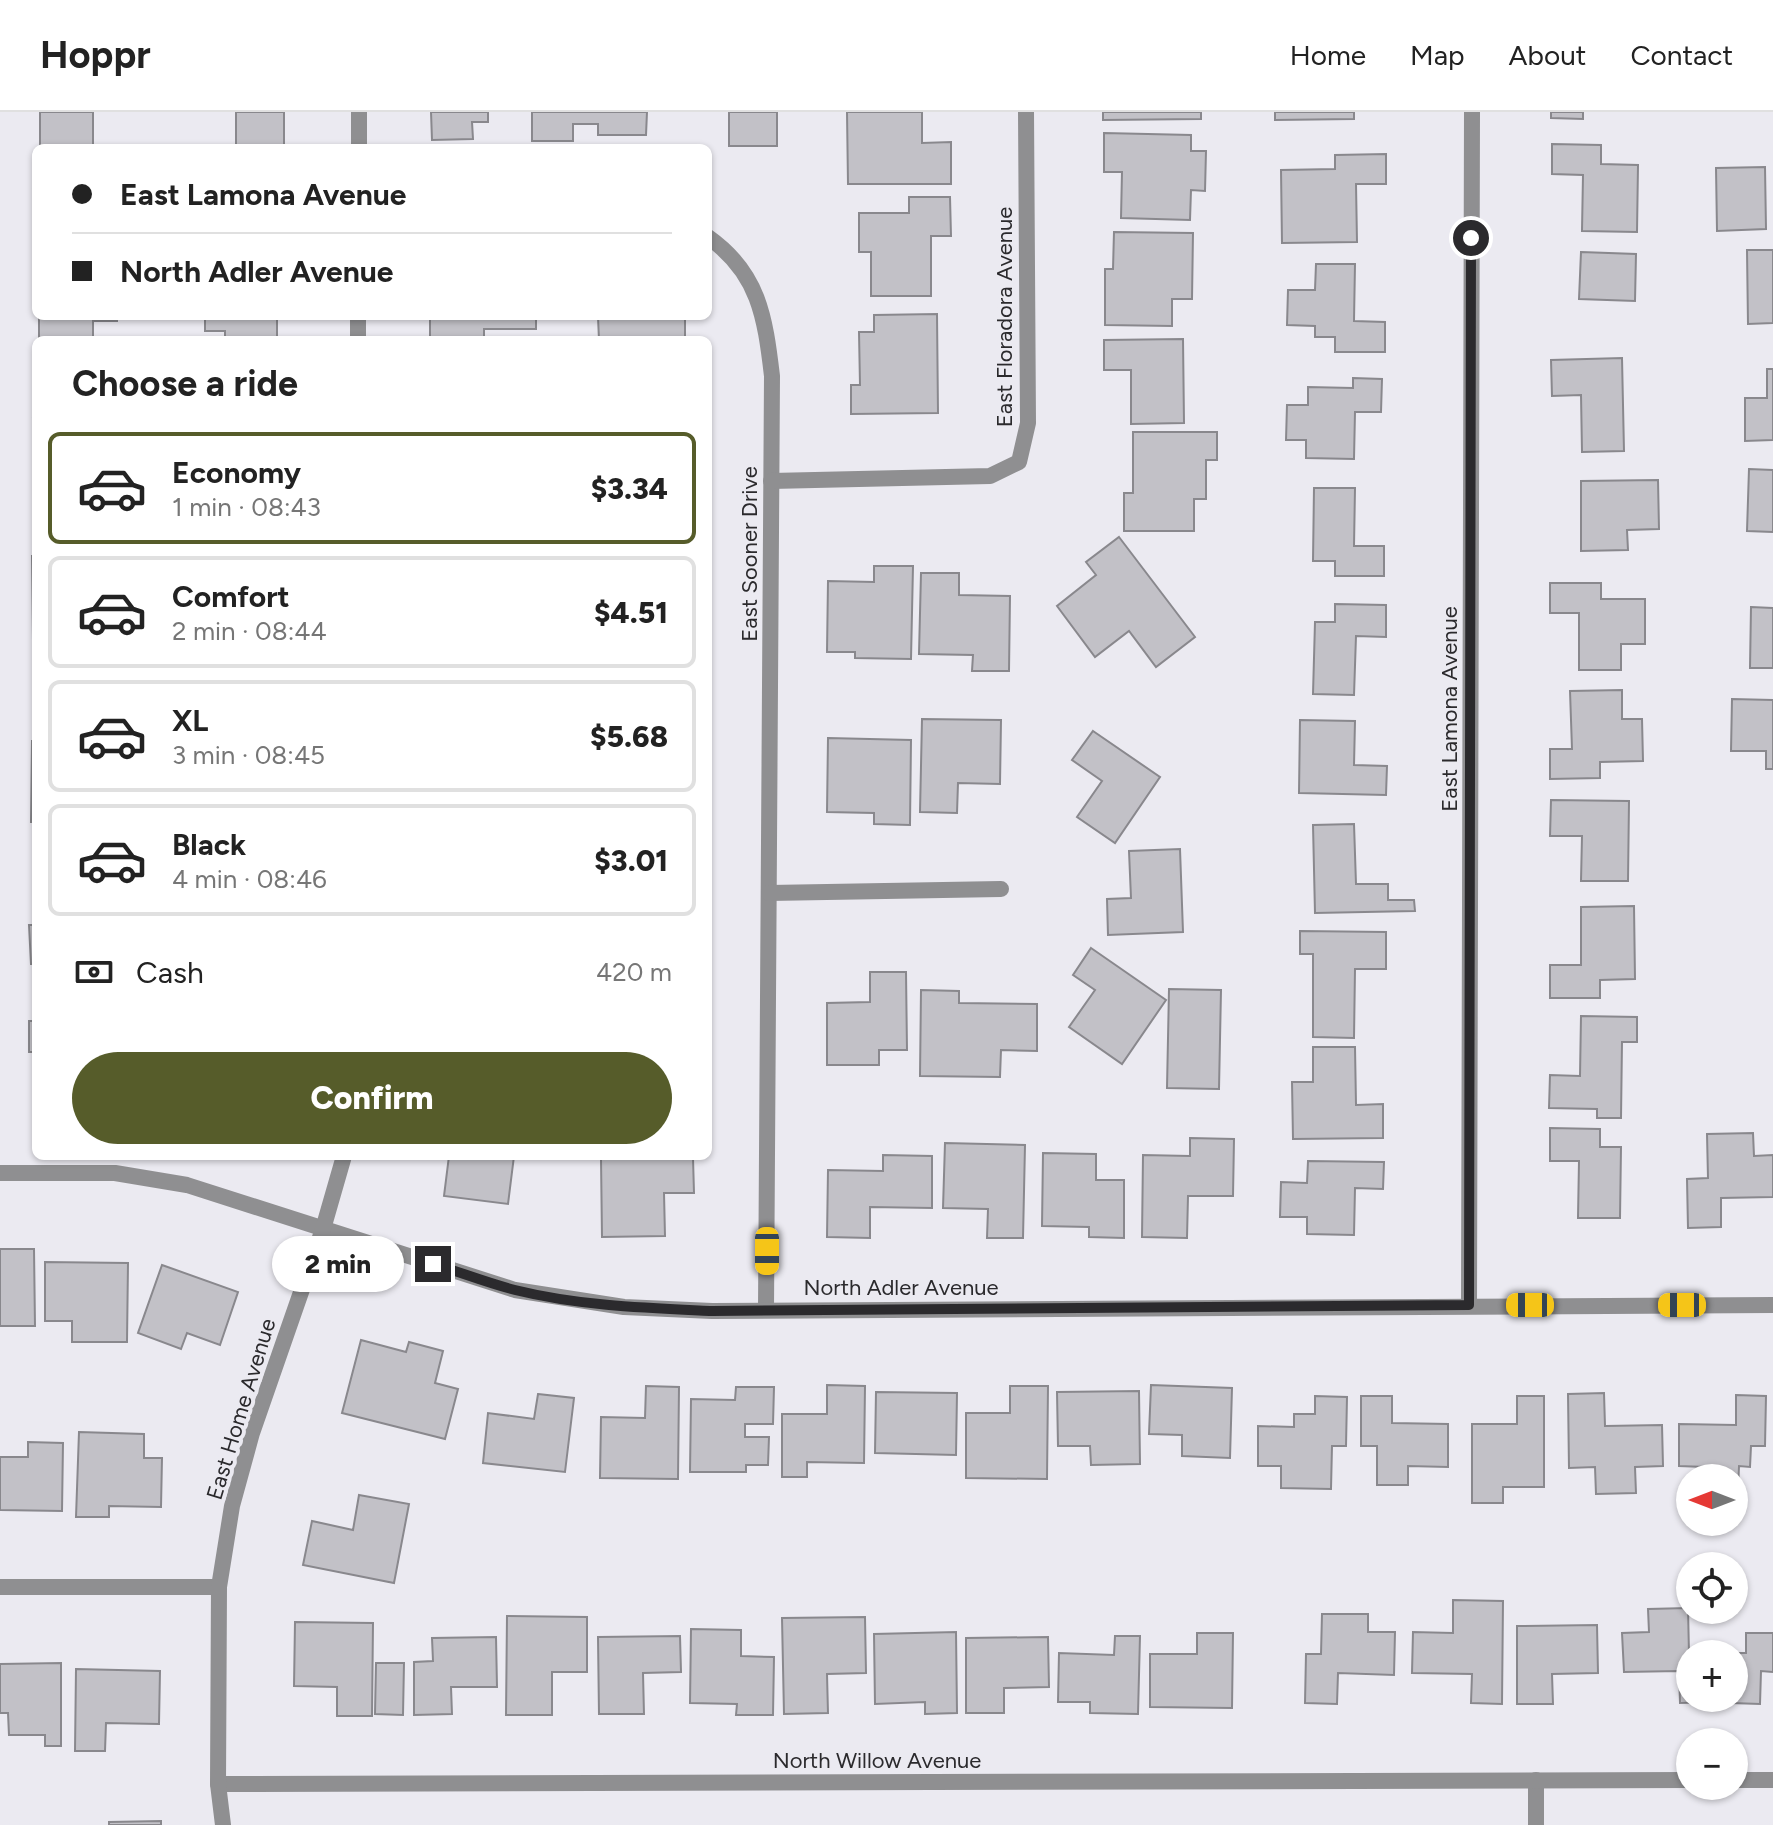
<!DOCTYPE html>
<html lang="en">
<head>
<meta charset="utf-8">
<style>
  body { margin:0; font-family:Figtree,sans-serif; background:#f2f2f2; color:#222; height:100vh; display:flex; flex-direction:column; font-size:30px; white-space:nowrap }
  * { box-sizing:border-box; margin:0 }
  p { font-size:26px; color:#767676 }
  .icon { flex:none; width:44px; height:44px; fill:none; stroke:currentColor; stroke-width:2; stroke-linecap:round; stroke-linejoin:round }
  .map { position:relative; flex:1; overflow:hidden }
  .side { position:absolute; left:32px; top:224px; width:680px; height:824px; display:flex; flex-direction:column; background:#fff; border-radius:12px; box-shadow:0 2px 6px #0004 }
  .side>* { flex:none }
  .banner { position:absolute; left:32px; top:32px; width:680px; height:176px; border-radius:12px; box-shadow:0 2px 6px #0004; display:grid; align-content:center; height:176px; padding:0 40px; background:#fff }
  .needle { width:52px; rotate:270deg }
  .tools { position:absolute; left:1676px; top:1352px; display:grid; gap:16px }
  .tools a { display:grid; place-items:center; width:72px; height:72px; border-radius:50%; background:#fff; box-shadow:0 2px 6px #0004; font-size:40px }
  .end { position:absolute; width:36px; height:36px; margin:-18px; border:10px solid #2b2a2d; background:#fff; box-shadow:0 0 0 4px #fff }
  .from { border-radius:50% }
  .bubble { position:absolute; height:56px; border-radius:28px; background:#fff; box-shadow:0 2px 6px #0004; font-size:26px; font-weight:800; line-height:56px; text-align:center }
  .car { position:absolute; width:24px; height:48px; margin:-24px -12px; border-radius:10px; box-shadow:0 0 6px 2px #0007; background:linear-gradient(#f5c518 24%,#345 0 40%,#f5c518 0 76%,#345 0 86%,#f5c518 0) }
  .banner b { display:flex; align-items:center; gap:28px; height:76px; font-size:30px }
  .banner b+b { border-top:2px solid #e0e0e0 }
  .banner i { width:20px; height:20px; background:#222 }
  ul { padding:0; list-style:none }
  li { display:flex; align-items:center; gap:24px; height:112px; margin:0 16px 12px; padding:0 24px; border:4px solid #e0e0e0; border-radius:12px }
  li div { flex:1 }
  li b { display:block; font-size:30px }
  li em { font-style:normal; font-weight:800 }
  li.on { border-color:#565c2a }
  li>.icon { width:72px; height:72px; stroke-width:1.5 }
  h2 { padding:0 40px; font-size:36px; line-height:96px }
  .pay { display:flex; align-items:center; gap:20px; height:88px; padding:0 40px; font-size:30px }
  .pay p { margin-inline-start:auto }
  .action { display:flex; gap:16px; margin-top:auto; padding:16px 40px }
  .action a { flex:1; height:92px; border-radius:48px; background:#565c2a; color:#fff; font-size:32px; font-weight:800; line-height:92px; text-align:center }
  header { display:flex; align-items:center; gap:48px; box-sizing:border-box; height:112px; padding:0 40px; background:#fff; border-bottom:2px solid #e0e0e0 }
  header strong { font-size:38px }
  nav { display:flex; gap:44px; margin-inline-start:auto; font-size:28px }
  .map>svg:first-child { display:block }
  .building { fill:#c2c1c7; stroke:#89888d; stroke-width:2 }
  .lines { fill:none; stroke-linecap:round; stroke-linejoin:round }
  .street { stroke:#8f8f91; stroke-width:16 }
  .route { stroke:#2b2a2d; stroke-width:10 }
  .labels { text-anchor:middle; dominant-baseline:central; stroke-width:8; stroke-linejoin:round; paint-order:stroke }
  .street-label { font-size:22px; fill:#2b2a2d; stroke:#ebeaf1 }
</style>
</head>
<body>
<header>
<strong>Hoppr</strong>
<nav><a>Home</a><a>Map</a><a>About</a><a>Contact</a></nav>
</header>
<div class="map">
<svg width="1773" height="1713" viewBox="0 0 1773 1713">
  <rect width="100%" height="100%" fill="#ebeaf1"/>
  <g class="building">
    <rect x="40" y="0" width="53" height="36"/>
    <rect x="236" y="0" width="48" height="36"/>
    <polygon points="431,0 488,0 488,10 472,10 473,27 432,28"/>
    <polygon points="532,0 647,0 646,23 598,23 598,12 573,12 573,29 532,29"/>
    <rect x="729" y="0" width="48" height="34"/>
    <polygon points="847,0 922,0 922,31 951,30 951,72 848,72"/>
    <polygon points="1103,0 1201,0 1201,7 1103,8"/>
    <polygon points="1275,0 1354,0 1354,7 1275,8"/>
    <polygon points="1551,0 1583,0 1583,7 1551,6"/>
    <polygon points="1104,21 1191,23 1191,39 1206,39 1205,79 1191,78 1190,108 1121,106 1122,60 1104,60"/>
    <polygon points="1552,32 1601,33 1601,52 1638,53 1637,120 1582,119 1583,63 1552,62"/>
    <polygon points="1386,42 1386,72 1356,72 1357,130 1282,131 1281,58 1335,57 1335,43"/>
    <polygon points="1765,55 1766,117 1717,119 1716,56"/>
    <polygon points="33,77 36,77 36,160 35,160"/>
    <polygon points="909,85 950,85 951,124 931,124 931,184 871,184 871,140 859,140 859,101 909,101"/>
    <polygon points="1114,120 1193,121 1192,187 1172,187 1172,214 1105,213 1105,157 1113,157"/>
    <polygon points="1747,138 1773,138 1773,211 1748,212"/>
    <polygon points="1581,140 1636,142 1635,189 1579,187"/>
    <polygon points="1316,152 1355,152 1354,209 1385,210 1385,240 1335,240 1335,225 1315,225 1315,214 1287,213 1288,178 1315,178"/>
    <polygon points="937,202 938,301 851,302 851,273 860,273 859,220 874,220 874,203"/>
    <polygon points="39,204 117,204 117,209 93,209 93,228 39,228"/>
    <polygon points="205,204 277,204 277,228 225,228 225,219 205,219"/>
    <polygon points="430,204 536,204 536,217 484,217 484,228 430,228"/>
    <polygon points="576,204 685,204 685,228 599,228 598,205"/>
    <polygon points="1183,227 1184,311 1131,312 1131,258 1104,258 1104,228"/>
    <polygon points="1622,246 1624,339 1582,340 1581,283 1552,284 1551,248"/>
    <polygon points="1767,257 1773,257 1773,328 1745,329 1745,286 1767,286"/>
    <polygon points="1353,266 1382,267 1381,300 1355,300 1354,347 1306,346 1306,328 1286,328 1287,293 1308,293 1308,275 1353,276"/>
    <polygon points="33,306 36,306 36,343 34,343"/>
    <polygon points="1133,320 1217,320 1217,348 1206,348 1206,387 1194,387 1194,419 1124,419 1124,381 1133,381"/>
    <polygon points="1749,357 1773,358 1773,420 1747,419"/>
    <polygon points="1658,368 1659,417 1627,418 1628,438 1581,439 1581,369"/>
    <polygon points="1314,376 1355,376 1354,434 1384,434 1384,464 1335,464 1335,449 1313,449"/>
    <polygon points="1119,425 1195,525 1156,555 1129,519 1095,545 1057,494 1096,463 1086,450"/>
    <polygon points="32,444 36,444 36,527 33,527"/>
    <polygon points="874,454 913,454 911,547 855,546 855,540 827,540 828,469 874,470"/>
    <polygon points="921,461 959,461 959,483 1010,484 1009,559 972,559 973,543 919,542"/>
    <polygon points="1550,471 1601,471 1601,487 1645,487 1645,532 1621,532 1621,558 1579,558 1579,501 1550,501"/>
    <polygon points="1335,492 1386,493 1386,525 1356,524 1354,583 1313,582 1315,510 1335,510"/>
    <polygon points="1751,495 1773,496 1773,556 1750,556"/>
    <polygon points="1622,578 1622,607 1642,607 1643,649 1600,650 1600,666 1550,667 1550,637 1572,637 1570,579"/>
    <polygon points="1732,587 1773,588 1773,657 1766,657 1766,639 1731,639"/>
    <polygon points="922,607 1001,608 1000,672 958,671 957,701 920,700"/>
    <polygon points="1300,608 1355,609 1354,653 1387,654 1386,683 1299,681"/>
    <polygon points="1093,619 1160,665 1115,731 1077,705 1102,669 1072,648"/>
    <polygon points="828,626 911,628 910,713 874,712 874,701 827,700"/>
    <polygon points="32,629 36,629 36,710 31,710"/>
    <polygon points="1551,688 1629,689 1628,769 1581,769 1582,724 1550,724"/>
    <polygon points="1354,712 1356,772 1388,772 1388,788 1414,788 1415,799 1315,801 1313,713"/>
    <polygon points="1180,737 1183,820 1108,823 1107,787 1131,786 1129,739"/>
    <polygon points="1634,794 1635,867 1600,868 1600,886 1550,886 1550,853 1581,853 1581,795"/>
    <polygon points="29,813 36,813 36,852 31,852"/>
    <polygon points="1300,819 1386,820 1386,857 1355,857 1354,926 1313,925 1313,842 1300,842"/>
    <polygon points="1091,836 1166,888 1122,952 1069,915 1095,878 1073,863"/>
    <polygon points="870,860 906,860 907,938 879,938 879,953 827,953 827,891 870,890"/>
    <polygon points="1169,877 1221,878 1219,977 1167,976"/>
    <polygon points="921,878 959,879 959,891 1037,892 1037,939 1001,938 1000,965 920,964"/>
    <polygon points="1581,904 1637,905 1637,930 1622,930 1621,1006 1597,1006 1597,997 1549,996 1550,963 1580,964"/>
    <rect x="29" y="909" width="7" height="31"/>
    <polygon points="1313,935 1355,935 1356,993 1383,992 1383,1026 1293,1027 1292,970 1313,970"/>
    <polygon points="1550,1016 1600,1017 1600,1035 1621,1035 1620,1106 1578,1106 1579,1049 1550,1049"/>
    <polygon points="1753,1021 1754,1044 1773,1043 1773,1085 1721,1086 1721,1115 1688,1116 1687,1067 1708,1066 1707,1022"/>
    <polygon points="1190,1026 1234,1027 1233,1084 1188,1084 1187,1126 1142,1125 1143,1043 1190,1044"/>
    <polygon points="945,1031 1025,1033 1023,1126 987,1126 988,1097 943,1096"/>
    <polygon points="1043,1041 1096,1042 1096,1068 1124,1068 1124,1126 1089,1125 1089,1115 1042,1114"/>
    <polygon points="883,1043 932,1044 932,1096 870,1095 870,1126 827,1125 828,1058 883,1059"/>
    <polygon points="449,1044 514,1044 508,1092 444,1084"/>
    <polygon points="693,1046 694,1081 664,1081 665,1124 602,1125 601,1047"/>
    <polygon points="1308,1049 1384,1050 1383,1077 1355,1076 1354,1123 1307,1122 1307,1105 1280,1105 1281,1070 1307,1071"/>
    <polygon points="0,1137 34,1137 35,1214 0,1214"/>
    <polygon points="45,1150 128,1151 127,1230 72,1230 72,1209 45,1209"/>
    <polygon points="162,1153 238,1180 220,1233 187,1221 181,1237 138,1221"/>
    <polygon points="361,1228 406,1240 409,1230 443,1239 435,1271 458,1277 445,1327 342,1301"/>
    <polygon points="827,1273 865,1274 864,1351 807,1350 807,1365 782,1365 782,1302 827,1302"/>
    <polygon points="1151,1273 1232,1276 1230,1346 1182,1344 1182,1323 1149,1322"/>
    <polygon points="646,1274 679,1275 678,1367 600,1366 601,1305 645,1306"/>
    <polygon points="1010,1274 1048,1274 1047,1367 966,1366 966,1301 1010,1301"/>
    <polygon points="736,1275 774,1275 773,1312 745,1312 745,1325 769,1325 768,1353 746,1353 746,1360 690,1360 691,1287 735,1288"/>
    <polygon points="1139,1279 1140,1352 1091,1353 1090,1334 1058,1334 1057,1280"/>
    <polygon points="876,1280 957,1281 956,1343 875,1341"/>
    <polygon points="1604,1281 1605,1314 1662,1313 1663,1354 1635,1355 1636,1381 1596,1382 1595,1355 1569,1356 1568,1282"/>
    <polygon points="538,1282 574,1286 565,1360 483,1351 488,1301 534,1307"/>
    <polygon points="1736,1283 1766,1284 1765,1334 1751,1334 1750,1355 1739,1354 1738,1378 1734,1378 1734,1366 1705,1366 1705,1355 1679,1354 1679,1312 1736,1313"/>
    <polygon points="1315,1284 1347,1285 1346,1334 1332,1334 1331,1377 1281,1376 1281,1354 1258,1354 1258,1314 1294,1315 1294,1302 1315,1302"/>
    <polygon points="1361,1284 1392,1284 1392,1311 1448,1312 1448,1355 1408,1354 1408,1373 1377,1373 1377,1334 1361,1334"/>
    <polygon points="1517,1284 1544,1284 1544,1375 1503,1375 1503,1391 1472,1391 1472,1312 1517,1312"/>
    <polygon points="79,1320 144,1322 144,1346 162,1346 161,1395 109,1394 109,1405 76,1405"/>
    <polygon points="28,1330 63,1331 62,1399 0,1398 0,1345 28,1345"/>
    <polygon points="359,1383 409,1392 394,1471 303,1453 312,1409 353,1418"/>
    <polygon points="1453,1488 1503,1489 1502,1592 1471,1591 1472,1562 1412,1561 1413,1520 1453,1521"/>
    <polygon points="1688,1496 1689,1542 1715,1542 1690,1542 1690,1586 1716,1586 1716,1590 1680,1591 1679,1559 1624,1560 1622,1521 1649,1520 1648,1497"/>
    <polygon points="1322,1502 1368,1502 1368,1520 1395,1520 1394,1563 1338,1561 1337,1592 1305,1591 1306,1542 1321,1542"/>
    <polygon points="507,1504 587,1505 587,1560 552,1560 552,1603 506,1603"/>
    <polygon points="865,1505 866,1561 827,1562 828,1601 784,1602 782,1506"/>
    <polygon points="295,1510 373,1511 372,1604 337,1604 337,1575 294,1574"/>
    <polygon points="1597,1513 1598,1561 1552,1562 1553,1592 1517,1592 1517,1514"/>
    <polygon points="691,1517 741,1518 741,1544 774,1545 773,1603 736,1603 737,1592 690,1591"/>
    <polygon points="956,1520 957,1601 925,1602 925,1590 875,1592 874,1522"/>
    <polygon points="1197,1521 1233,1521 1232,1596 1150,1595 1150,1542 1197,1542"/>
    <polygon points="1746,1521 1773,1521 1773,1560 1761,1559 1760,1592 1731,1591 1731,1586 1734,1586 1734,1542 1731,1541 1746,1541"/>
    <polygon points="680,1524 681,1560 643,1561 644,1602 599,1602 598,1525"/>
    <polygon points="1115,1524 1140,1524 1138,1602 1090,1601 1090,1590 1058,1590 1059,1541 1114,1543"/>
    <polygon points="496,1525 497,1575 451,1575 452,1602 414,1603 414,1550 433,1549 432,1526"/>
    <polygon points="1048,1525 1049,1575 1004,1576 1004,1601 966,1601 966,1526"/>
    <polygon points="61,1551 61,1634 45,1634 45,1623 9,1623 8,1601 0,1601 0,1552"/>
    <polygon points="376,1551 404,1551 403,1603 375,1602"/>
    <polygon points="76,1557 160,1559 159,1612 106,1611 105,1639 75,1639"/>
    <polygon points="161,1709 161,1713 109,1713 109,1710"/>
  </g>
  <g class="lines">
    <g class="street">
      <polyline points="359,36 359,0"/>
      <path d="M708,125c51,36 57,80 64,139l-6,934"/>
      <polyline points="358,228 358,204"/>
      <polyline points="771,369 990,364 1019,350 1028,311 1026,0"/>
      <polyline points="769,781 1001,777"/>
      <polyline points="0,1061 115,1061 187,1073 515,1178 624,1195 712,1199 1773,1193"/>
      <polyline points="1469,1193 1472,0"/>
      <polyline points="0,1475 219,1475"/>
      <polyline points="1536,1668 1536,1713"/>
      <polyline points="1734,1668 1773,1668"/>
      <polyline points="218,1672 1690,1668"/>
      <polyline points="223,1713 218,1672 219,1475 232,1394 252,1321 323,1117 344,1044"/>
    </g>
  </g>
  <g class="lines">
    <path class="route" d="M433,1152c27,8 54,19 82,26 65,16 131,18 197,21l757,-6 2,-1067"/>
  </g>
  <g class="labels">
    <g class="street-label">
      <text transform="translate(1004 205) rotate(-90)">East Floradora Avenue</text>
      <text transform="translate(749 442) rotate(-90)">East Sooner Drive</text>
      <text transform="translate(1449 597) rotate(-90)">East Lamona Avenue</text>
      <text x="901" y="1175">North Adler Avenue</text>
      <text transform="translate(241 1297) rotate(-73)">East Home Avenue</text>
      <text x="877" y="1648">North Willow Avenue</text>
    </g>
  </g>
</svg>
<div class="tools">
<a><svg class="needle" viewBox="-14 -14 28 28"><path d="M0-13l5 13h-10z" fill="#e53935"/><path d="M0 13l5-13h-10z" fill="#767676"/></svg></a>
<a><svg class="icon" aria-label="locate" viewBox="0 0 24 24"><circle cx="12" cy="12" r="6"/><path d="M12 2v4M12 18v4M2 12h4M18 12h4"/></svg></a>
<a>+</a>
<a>−</a>
</div>
<i class="end from" style="left:1471px;top:126px"></i>
<i class="end" style="left:433px;top:1152px"></i>
<div class="bubble" style="left:272px;top:1124px;width:132px">2 min</div>
<i class="car" style="left:767px;top:1139px;rotate:180deg"></i>
<i class="car" style="left:1530px;top:1193px;rotate:270deg"></i>
<i class="car" style="left:1682px;top:1193px;rotate:270deg"></i>
<div class="banner">
<b><i class="from"></i>East Lamona Avenue</b>
<b><i></i>North Adler Avenue</b>
</div>
<section class="side">
<h2>Choose a ride</h2>
<ul>
<li class="on"><svg class="icon" aria-label="car" viewBox="0 0 24 24"><path d="M5 17H2v-5l4-1 3-4h7l3 4 3 1v5h-3M9 17h6M6 11h13"/><circle cx="7" cy="17" r="2"/><circle cx="17" cy="17" r="2"/></svg><div><b>Economy</b><p>1 min · 08:43</p></div><em>$3.34</em></li>
<li><svg class="icon" aria-label="car" viewBox="0 0 24 24"><path d="M5 17H2v-5l4-1 3-4h7l3 4 3 1v5h-3M9 17h6M6 11h13"/><circle cx="7" cy="17" r="2"/><circle cx="17" cy="17" r="2"/></svg><div><b>Comfort</b><p>2 min · 08:44</p></div><em>$4.51</em></li>
<li><svg class="icon" aria-label="car" viewBox="0 0 24 24"><path d="M5 17H2v-5l4-1 3-4h7l3 4 3 1v5h-3M9 17h6M6 11h13"/><circle cx="7" cy="17" r="2"/><circle cx="17" cy="17" r="2"/></svg><div><b>XL</b><p>3 min · 08:45</p></div><em>$5.68</em></li>
<li><svg class="icon" aria-label="car" viewBox="0 0 24 24"><path d="M5 17H2v-5l4-1 3-4h7l3 4 3 1v5h-3M9 17h6M6 11h13"/><circle cx="7" cy="17" r="2"/><circle cx="17" cy="17" r="2"/></svg><div><b>Black</b><p>4 min · 08:46</p></div><em>$3.01</em></li>
</ul>
<div class="pay"><svg class="icon" aria-label="cash" viewBox="0 0 24 24"><path d="M3 7h18v10H3z"/><circle cx="12" cy="12" r="2"/></svg>Cash<p>420 m</p></div>
<div class="action"><a>Confirm</a></div>
</section>
</div>
</body>
</html>
